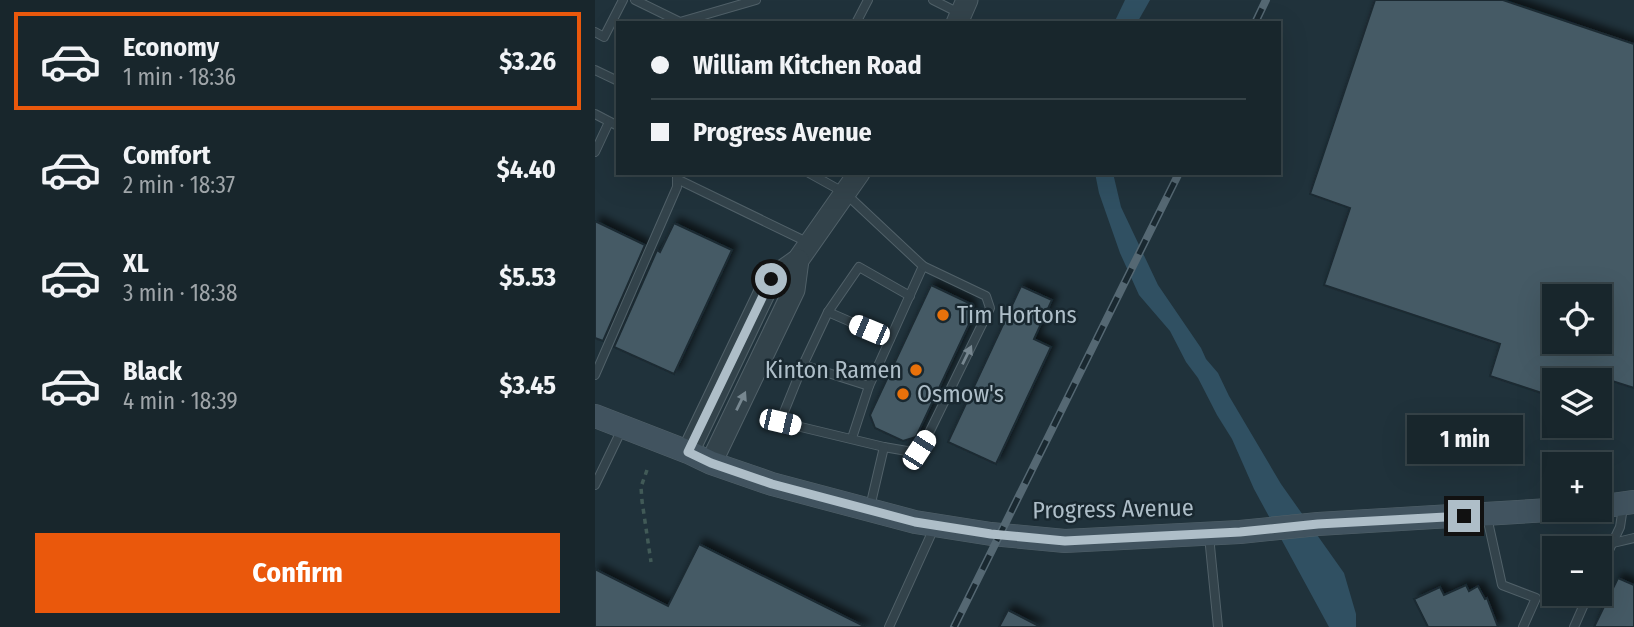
<!DOCTYPE html>
<html lang="en">
<head>
<meta charset="utf-8">
<style>
  body { margin:0; font-family:"Fira Sans Condensed",sans-serif; background:#253238; color:#f1f3f6; height:100vh; display:flex; flex-direction:column; font-size:26px; white-space:nowrap }
  * { box-sizing:border-box; margin:0 }
  p { font-size:23px; color:#9fa5a9 }
  .icon { flex:none; width:38px; height:38px; fill:none; stroke:currentColor; stroke-width:2; stroke-linecap:round; stroke-linejoin:round }
  .map { position:relative; flex:1; overflow:hidden }
  .details { display:flex; flex-direction:column; background:#18262c; width:595px }
  .details>* { flex:none }
  .hud { position:absolute; left:21px; top:21px; width:665px; height:154px; border-radius:0px; box-shadow:0 7px 28px #0002,0 0 0 2px #364348; display:grid; align-content:center; height:154px; padding:0 35px; background:#18262c }
  .buttons { position:absolute; left:947px; top:284px; display:grid; gap:14px }
  .buttons a { display:grid; place-items:center; width:70px; height:70px; border-radius:0px; background:#18262c; box-shadow:0 7px 28px #0002,0 0 0 2px #364348; font-size:35px }
  .end { position:absolute; width:32px; height:32px; margin:-16px; border:9px solid #aebec8; background:#111; box-shadow:0 0 0 4px #111 }
  .from { border-radius:50% }
  .bubble { position:absolute; height:49px; border-radius:0px; background:#18262c; box-shadow:0 7px 28px #0002,0 0 0 2px #364348; font-size:23px; font-weight:700; line-height:49px; text-align:center }
  .car { position:absolute; width:21px; height:42px; margin:-21px -10px; border-radius:9px; box-shadow:0 0 5px 2px #0007; background:linear-gradient(#fff 24%,#345 0 40%,#fff 0 76%,#345 0 86%,#fff 0) }
  .hud b { display:flex; align-items:center; gap:24px; height:66px; font-size:26px }
  .hud b+b { border-top:2px solid #364348 }
  .hud i { width:18px; height:18px; background:#f1f3f6 }
  ul { padding:12px 0 0; list-style:none }
  li { display:flex; align-items:center; gap:21px; height:98px; margin:0 14px 10px; padding:0 21px; border:4px solid transparent; border-radius:0px }
  li div { flex:1 }
  li b { display:block; font-size:26px }
  li em { font-style:normal; font-weight:700 }
  li.on { border-color:#ea580c }
  li>.icon { width:63px; height:63px; stroke-width:1.5 }
  .action { display:flex; gap:14px; margin-top:auto; padding:14px 35px }
  .action a { flex:1; height:80px; border-radius:0px; background:#ea580c; color:#fff; font-size:28px; font-weight:700; line-height:80px; text-align:center }
  main { display:flex; flex:1; min-height:0 }
  .map>svg:first-child { display:block }
  .water { fill:#305062 }
  .building { fill:#455a65; stroke:#1b2a32; stroke-width:2; fill-rule:evenodd; filter:url(#shadow) }
  .lines { fill:none; stroke-linecap:round; stroke-linejoin:round }
  .service-casing { stroke:#516169; stroke-width:10 }
  .tertiary-casing { stroke:#516169; stroke-width:23 }
  .secondary-casing { stroke:#516169; stroke-width:24 }
  .path { stroke:#415a57; stroke-width:3.5; stroke-dasharray:5 5; stroke-linecap:butt }
  .service { stroke:#33434b; stroke-width:8 }
  .tertiary { stroke:#33434b; stroke-width:21 }
  .secondary { stroke:#41535f; stroke-width:23 }
  .rail-casing { stroke:#556873; stroke-width:8 }
  .rail { stroke:#192830; stroke-width:5; stroke-dasharray:16; stroke-linecap:butt }
  .oneway { fill:#778790 }
  .route { stroke:#aebec8; stroke-width:9 }
  .food-dot { fill:#e8710a; stroke:#192830; stroke-width:2.5 }
  .labels { text-anchor:middle; dominant-baseline:central; stroke-width:5; stroke-linejoin:round; paint-order:stroke }
  .poi-label { font-size:24px; fill:#aebec8; stroke:#192830; text-anchor:start }
  .street-label { font-size:24px; fill:#aebec8; stroke:#192830 }
</style>
</head>
<body>
<main>
<section class="details">
<ul>
<li class="on"><svg class="icon" aria-label="car" viewBox="0 0 24 24"><path d="M5 17H2v-5l4-1 3-4h7l3 4 3 1v5h-3M9 17h6M6 11h13"/><circle cx="7" cy="17" r="2"/><circle cx="17" cy="17" r="2"/></svg><div><b>Economy</b><p>1 min · 18:36</p></div><em>$3.26</em></li>
<li><svg class="icon" aria-label="car" viewBox="0 0 24 24"><path d="M5 17H2v-5l4-1 3-4h7l3 4 3 1v5h-3M9 17h6M6 11h13"/><circle cx="7" cy="17" r="2"/><circle cx="17" cy="17" r="2"/></svg><div><b>Comfort</b><p>2 min · 18:37</p></div><em>$4.40</em></li>
<li><svg class="icon" aria-label="car" viewBox="0 0 24 24"><path d="M5 17H2v-5l4-1 3-4h7l3 4 3 1v5h-3M9 17h6M6 11h13"/><circle cx="7" cy="17" r="2"/><circle cx="17" cy="17" r="2"/></svg><div><b>XL</b><p>3 min · 18:38</p></div><em>$5.53</em></li>
<li><svg class="icon" aria-label="car" viewBox="0 0 24 24"><path d="M5 17H2v-5l4-1 3-4h7l3 4 3 1v5h-3M9 17h6M6 11h13"/><circle cx="7" cy="17" r="2"/><circle cx="17" cy="17" r="2"/></svg><div><b>Black</b><p>4 min · 18:39</p></div><em>$3.45</em></li>
</ul>
<div class="action"><a>Confirm</a></div>
</section>
<div class="map">
<svg width="1039" height="627" viewBox="0 0 1039 627">
  <defs>
    <filter id="shadow"><feDropShadow dx="5" dy="-5" stdDeviation="3.5" flood-color="#0009"/></filter>
  </defs>
  <rect width="100%" height="100%" fill="#20323b"/>
  <g class="water">
    <polygon points="530,0 555,0 542,23 519,23"/>
    <polygon points="500,173 518,173 526,207 563,285 606,348 611,359 623,373 634,396 686,484 749,573 761,614 761,627 734,627 659,489 637,439 622,415 603,378 591,362 575,331 544,295 525,253 504,193"/>
  </g>
  <g class="building">
    <path d="M780,0h128l131,44v344l-25,-8h-55v17l-64,-21 10,-32 -176,-59 26,-77 -40,-14zM959,296h45v45h-45z"/>
    <polygon points="0,221 50,245 8,341 0,338"/>
    <polygon points="79,223 137,250 79,374 19,347 62,250 65,252"/>
    <polygon points="336,285 374,303 378,316 321,437 308,441 280,428 275,415"/>
    <polygon points="426,286 457,300 439,339 456,347 401,464 353,442"/>
    <polygon points="104,544 271,627 0,627 0,569 73,606"/>
    <polygon points="1023,578 1039,585 1039,627 999,627"/>
    <polygon points="871,585 874,591 883,586 890,599 892,598 903,627 833,627 819,599 845,587 849,595"/>
    <polygon points="413,610 446,627 404,627"/>
  </g>
  <g class="lines">
    <g class="service-casing">
      <g id="service">
        <polyline points="40,0 85,22 161,0"/>
        <polyline points="338,0 366,14"/>
        <polyline points="261,23 273,0"/>
        <polyline points="0,32 9,37 28,0"/>
        <polyline points="0,70 23,81"/>
        <polyline points="0,114 23,126"/>
        <polyline points="0,152 14,122"/>
        <polyline points="214,173 250,193 328,266 274,386 257,438"/>
        <polyline points="82,179 212,242"/>
        <polyline points="315,296 264,267 233,312 208,365 185,422 289,447 312,451 324,450 333,435 395,308 391,296 328,266"/>
        <polyline points="233,312 295,339"/>
        <polyline points="208,365 274,386"/>
        <polyline points="0,375 82,187 82,173"/>
        <polyline points="0,485 27,429"/>
        <polyline points="275,507 289,447"/>
        <polyline points="892,517 907,585 941,598 928,627"/>
        <polyline points="614,536 623,627"/>
        <polyline points="1018,543 1039,538"/>
        <polyline points="1004,571 1025,527 1028,507"/>
        <polyline points="294,627 339,528"/>
        <polyline points="979,627 994,593"/>
      </g>
    </g>
    <g class="tertiary-casing">
      <g id="tertiary">
        <polyline points="362,23 372,0"/>
        <polyline points="93,452 176,279 203,260 264,173"/>
        <polyline points="116,463 199,290 203,260"/>
      </g>
    </g>
    <g class="secondary-casing">
      <g id="secondary">
        <polyline points="0,416 93,452 116,463 177,484 320,522 396,534 470,541 645,532 723,524 971,509"/>
        <polyline points="1004,507 1039,502"/>
      </g>
    </g>
    <polyline class="path" points="52,470 46,487 47,501 56,562"/>
    <use href="#service" class="service"/>
    <use href="#tertiary" class="tertiary"/>
    <use href="#secondary" class="secondary"/>
    <g class="rail-casing">
      <g id="rail">
        <polyline points="660,23 671,0"/>
        <polyline points="359,627 584,173"/>
      </g>
    </g>
    <use href="#rail" class="rail"/>
  </g>
  <defs><path id="oneway-solid" d="M-6-.8H1V-3.2L6.5 0L1 3.2V.8H-6Z" transform="scale(1.75)"/></defs>
  <g class="oneway">
    <use href="#oneway-solid" transform="translate(372 355) rotate(-64)"/>
    <use href="#oneway-solid" transform="translate(146 401) rotate(-64)"/>
  </g>
  <g class="lines">
    <polyline class="route" points="176,279 93,452 116,463 177,484 320,522 396,534 470,541 645,532 723,524 869,516"/>
  </g>
  <g class="food-dot">
    <circle cx="348" cy="315" r="7"/>
    <circle cx="321" cy="370" r="7"/>
    <circle cx="308" cy="394" r="7"/>
  </g>
  <g class="labels">
    <g class="poi-label">
      <text x="362" y="315">Tim Hortons</text>
      <text x="307" y="370" text-anchor="end">Kinton Ramen</text>
      <text x="322" y="394">Osmow's</text>
    </g>
    <g class="street-label">
      <text transform="translate(518 509) rotate(-1)">Progress Avenue</text>
    </g>
  </g>
</svg>
<div class="buttons">
<a><svg class="icon" aria-label="locate" viewBox="0 0 24 24"><circle cx="12" cy="12" r="6"/><path d="M12 2v4M12 18v4M2 12h4M18 12h4"/></svg></a>
<a><svg class="icon" aria-label="layers" viewBox="0 0 24 24"><path d="M12 4l9 5-9 5-9-5zM3 14l9 5 9-5"/></svg></a>
<a>+</a>
<a>−</a>
</div>
<i class="end from" style="left:176px;top:279px"></i>
<i class="end" style="left:869px;top:516px"></i>
<div class="bubble" style="left:812px;top:415px;width:116px">1 min</div>
<i class="car" style="left:274px;top:330px;rotate:293deg"></i>
<i class="car" style="left:185px;top:422px;rotate:103deg"></i>
<i class="car" style="left:324px;top:450px;rotate:33deg"></i>
<div class="hud">
<b><i class="from"></i>William Kitchen Road</b>
<b><i></i>Progress Avenue</b>
</div>
</div>
</main>
</body>
</html>
